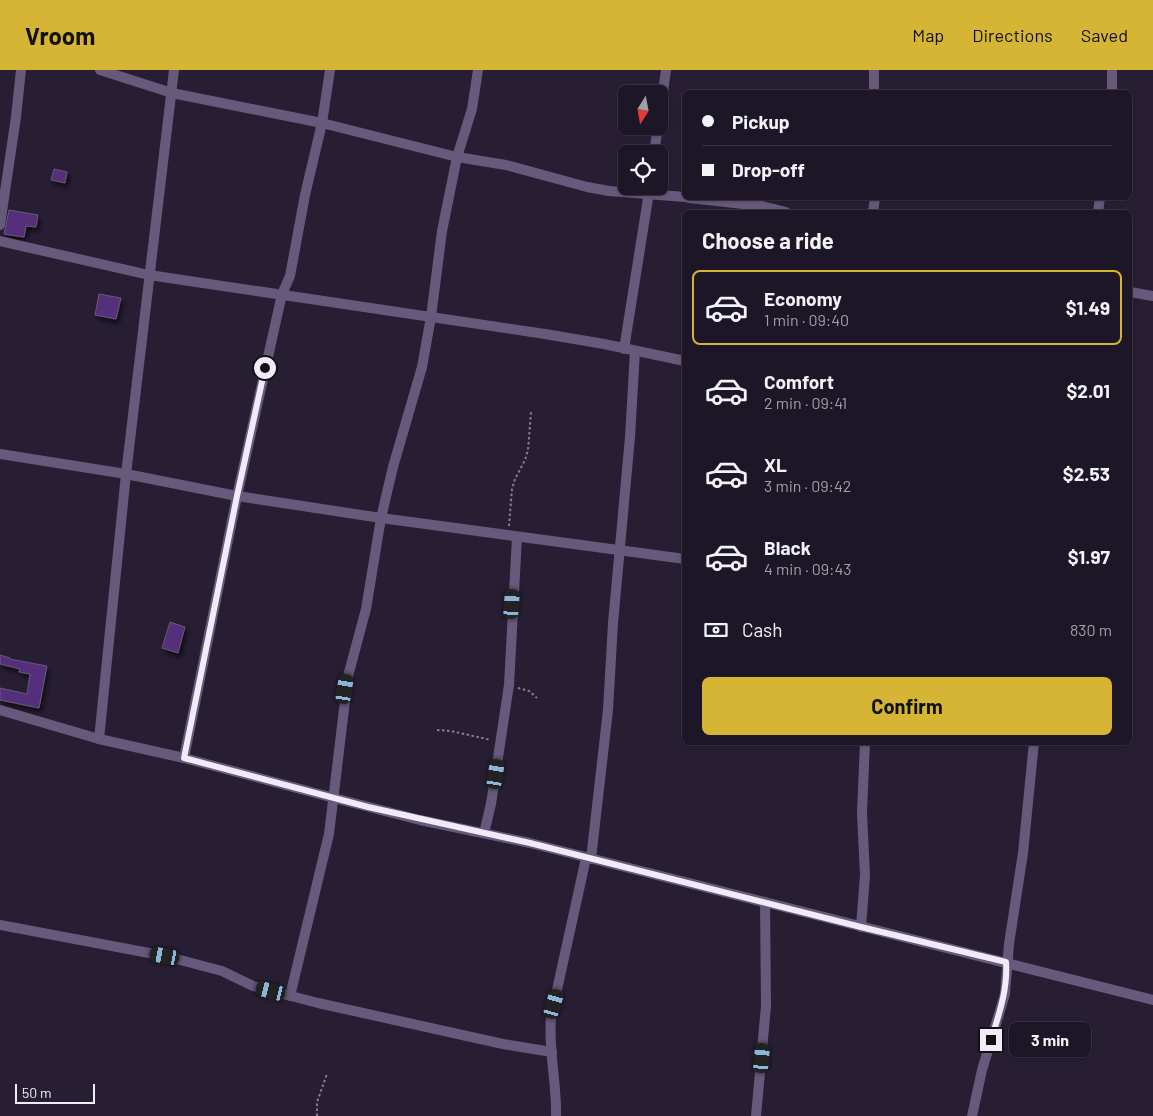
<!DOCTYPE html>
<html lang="en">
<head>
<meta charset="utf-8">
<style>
  body { margin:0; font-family:Barlow,sans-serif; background:#251f2e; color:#f1f3f6; height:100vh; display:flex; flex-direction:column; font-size:19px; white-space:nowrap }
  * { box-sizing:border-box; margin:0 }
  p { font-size:16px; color:#a09fa7 }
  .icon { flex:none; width:28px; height:28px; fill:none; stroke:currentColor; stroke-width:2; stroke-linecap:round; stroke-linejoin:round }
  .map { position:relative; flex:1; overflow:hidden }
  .details { position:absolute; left:682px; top:140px; width:450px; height:535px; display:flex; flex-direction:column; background:#1d1626; border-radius:8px; box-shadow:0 1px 4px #0004,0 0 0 1px #3b3543 }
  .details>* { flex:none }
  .top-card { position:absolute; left:682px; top:20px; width:450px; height:110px; border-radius:8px; box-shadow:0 1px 4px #0004,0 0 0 1px #3b3543; display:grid; align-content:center; height:110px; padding:0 20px; background:#1d1626 }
  .needle { width:32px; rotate:191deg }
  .fabs { position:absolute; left:618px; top:15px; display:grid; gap:10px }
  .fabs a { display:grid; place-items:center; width:50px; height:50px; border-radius:8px; background:#1d1626; box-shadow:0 1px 4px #0004,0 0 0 1px #3b3543; font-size:25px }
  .scale { position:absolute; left:15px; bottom:12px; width:80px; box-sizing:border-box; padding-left:5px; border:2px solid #f0ebf9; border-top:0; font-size:14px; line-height:18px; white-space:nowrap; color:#f0ebf9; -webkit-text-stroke:4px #271e33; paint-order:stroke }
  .end { position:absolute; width:22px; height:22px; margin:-11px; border:6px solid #f0ebf9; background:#111; box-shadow:0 0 0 2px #111 }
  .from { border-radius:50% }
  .bubble { position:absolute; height:35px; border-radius:8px; background:#1d1626; box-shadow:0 1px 4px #0004,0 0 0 1px #3b3543; font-size:16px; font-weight:700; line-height:35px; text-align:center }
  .car { position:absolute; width:15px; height:30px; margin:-15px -8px; border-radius:6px; box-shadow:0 0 4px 1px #0007; background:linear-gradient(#222 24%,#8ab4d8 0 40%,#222 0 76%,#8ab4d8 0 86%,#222 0) }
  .top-card b { display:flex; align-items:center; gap:18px; height:48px; font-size:19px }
  .top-card b+b { border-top:1px solid #3b3543 }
  .top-card i { width:12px; height:12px; background:#f1f3f6 }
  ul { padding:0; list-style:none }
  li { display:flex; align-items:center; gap:15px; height:75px; margin:0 10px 8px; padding:0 10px; border:2px solid transparent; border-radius:8px }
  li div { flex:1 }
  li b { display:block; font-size:19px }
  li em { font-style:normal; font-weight:700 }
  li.on { border-color:#d6b534 }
  li>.icon { width:45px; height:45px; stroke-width:1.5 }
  h2 { padding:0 20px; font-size:22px; line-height:60px }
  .pay { display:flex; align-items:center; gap:12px; height:55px; padding:0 20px; font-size:19px }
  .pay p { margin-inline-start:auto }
  .action { display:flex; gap:10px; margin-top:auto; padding:10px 20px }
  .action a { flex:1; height:58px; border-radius:8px; background:#d6b534; color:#111; font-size:20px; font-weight:700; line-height:58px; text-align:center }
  header { display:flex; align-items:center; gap:30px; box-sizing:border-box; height:70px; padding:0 25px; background:#d6b534; color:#111 }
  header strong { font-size:24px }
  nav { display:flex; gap:28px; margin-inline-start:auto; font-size:18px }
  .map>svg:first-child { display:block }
  .building { fill:#542e7b; stroke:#655b74; filter:url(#shadow) }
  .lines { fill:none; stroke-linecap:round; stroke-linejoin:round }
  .path { stroke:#857e90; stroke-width:2; stroke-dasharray:2.5 2.5; stroke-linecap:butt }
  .minor { stroke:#67597b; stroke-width:10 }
  .route { stroke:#f0ebf9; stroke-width:6 }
</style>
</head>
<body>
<header>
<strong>Vroom</strong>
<nav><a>Map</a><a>Directions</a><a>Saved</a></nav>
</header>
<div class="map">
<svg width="1153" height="1046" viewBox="0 0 1153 1046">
  <defs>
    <filter id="shadow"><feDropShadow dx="2.5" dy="4" stdDeviation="2.5" flood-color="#0009"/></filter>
  </defs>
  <rect width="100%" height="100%" fill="#271e33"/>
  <g class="building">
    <polygon points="54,99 67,102 65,113 51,110"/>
    <polygon points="9,140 38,145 36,157 26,156 24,167 4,164"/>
    <polygon points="99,224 121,228 116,249 95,245"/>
    <polygon points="170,552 185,557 178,583 162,578"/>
    <polygon points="0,585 10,588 10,589 47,596 39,638 0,630 0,618 27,624 30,604 19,602 20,599 0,594"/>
  </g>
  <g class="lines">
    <g class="path">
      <polyline points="509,456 512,419 515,409 525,390 528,380 531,342"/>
      <polyline points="518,618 529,621 537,628"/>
      <polyline points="437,660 451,661 491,670"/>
      <polyline points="317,1046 317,1032 327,1004"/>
    </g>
    <g class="minor">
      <polyline points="100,0 172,23 322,53 457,87 506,95 587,117 609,121 685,127"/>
      <polyline points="874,0 874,22"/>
      <polyline points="1112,22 1112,0"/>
      <polyline points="659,52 666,0"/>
      <polyline points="654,84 658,56"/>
      <polyline points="689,128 762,136 786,142"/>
      <polyline points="873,142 875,128"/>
      <polyline points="1098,142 1100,128"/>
      <polyline points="0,155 16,47 21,0"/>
      <polyline points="0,171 149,205 545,264 604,274 685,291"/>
      <polyline points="1130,222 1153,226"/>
      <polyline points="624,279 650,116"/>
      <polyline points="0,384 126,404 237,426 381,448 685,489"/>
      <polyline points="0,640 99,669 184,688 334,728 420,750 530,773 1153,930"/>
      <polyline points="99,669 126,404 174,0"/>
      <polyline points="184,688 237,426 282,224 290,206 305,125 322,53 330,0"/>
      <polyline points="484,763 491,734 509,615 517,467"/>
      <polyline points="591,789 608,640 613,553 630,367 635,281"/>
      <polyline points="0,855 165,886 222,901 253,916 318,933 503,974 552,982"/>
      <polyline points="861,857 865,805 862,743 865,672"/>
      <polyline points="290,926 329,764 348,606 366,539 381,448 393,397 422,297 431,247 442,161 457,87 472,39 478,0"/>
      <path d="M556,1046c1,-33 -8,-66 -5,-99l35,-159"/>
      <polyline points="756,1046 766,936 765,832"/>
      <polyline points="972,1046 982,1000 1005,924 1009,874 1023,783 1034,672"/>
    </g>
  </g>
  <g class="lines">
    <path class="route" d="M265,298l-28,128 -53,262 184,49 162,36 331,84 145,35c2,27 -7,52 -15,78"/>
  </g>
</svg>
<div class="fabs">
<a><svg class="needle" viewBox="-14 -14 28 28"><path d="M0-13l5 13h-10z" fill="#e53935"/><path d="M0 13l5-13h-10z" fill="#a09fa7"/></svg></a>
<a><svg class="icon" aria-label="locate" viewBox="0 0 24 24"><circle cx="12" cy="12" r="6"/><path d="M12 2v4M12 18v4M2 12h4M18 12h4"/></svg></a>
</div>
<div class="scale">50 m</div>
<i class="end from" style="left:265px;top:298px"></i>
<i class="end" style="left:991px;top:970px"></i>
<div class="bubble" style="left:1009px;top:952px;width:82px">3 min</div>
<i class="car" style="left:512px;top:534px;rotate:4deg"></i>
<i class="car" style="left:345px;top:619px;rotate:9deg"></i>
<i class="car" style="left:496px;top:704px;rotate:9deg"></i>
<i class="car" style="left:165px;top:886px;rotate:280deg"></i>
<i class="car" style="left:271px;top:921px;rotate:284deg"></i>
<i class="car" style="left:554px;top:934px;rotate:16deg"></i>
<i class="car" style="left:762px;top:988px;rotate:5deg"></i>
<div class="top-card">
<b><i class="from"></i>Pickup</b>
<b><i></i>Drop-off</b>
</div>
<section class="details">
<h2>Choose a ride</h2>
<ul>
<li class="on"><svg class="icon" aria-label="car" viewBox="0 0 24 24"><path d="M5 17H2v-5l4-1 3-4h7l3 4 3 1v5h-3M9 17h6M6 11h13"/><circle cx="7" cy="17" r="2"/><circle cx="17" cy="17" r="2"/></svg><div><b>Economy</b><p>1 min · 09:40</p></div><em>$1.49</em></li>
<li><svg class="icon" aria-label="car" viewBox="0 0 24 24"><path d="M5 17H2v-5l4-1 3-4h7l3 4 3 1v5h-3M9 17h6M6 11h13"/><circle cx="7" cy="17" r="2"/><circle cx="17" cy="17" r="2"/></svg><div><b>Comfort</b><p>2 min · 09:41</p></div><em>$2.01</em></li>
<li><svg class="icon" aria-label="car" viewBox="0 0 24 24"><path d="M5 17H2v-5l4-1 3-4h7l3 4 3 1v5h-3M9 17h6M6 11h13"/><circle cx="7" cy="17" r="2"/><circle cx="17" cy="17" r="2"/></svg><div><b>XL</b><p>3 min · 09:42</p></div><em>$2.53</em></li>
<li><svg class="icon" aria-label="car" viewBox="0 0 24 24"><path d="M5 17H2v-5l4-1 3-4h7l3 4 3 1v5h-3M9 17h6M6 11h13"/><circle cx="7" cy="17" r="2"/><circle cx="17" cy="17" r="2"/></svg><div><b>Black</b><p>4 min · 09:43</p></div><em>$1.97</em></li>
</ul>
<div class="pay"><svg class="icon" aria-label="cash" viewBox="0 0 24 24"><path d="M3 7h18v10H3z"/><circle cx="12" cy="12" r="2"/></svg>Cash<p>830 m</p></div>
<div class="action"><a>Confirm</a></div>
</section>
</div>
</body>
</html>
